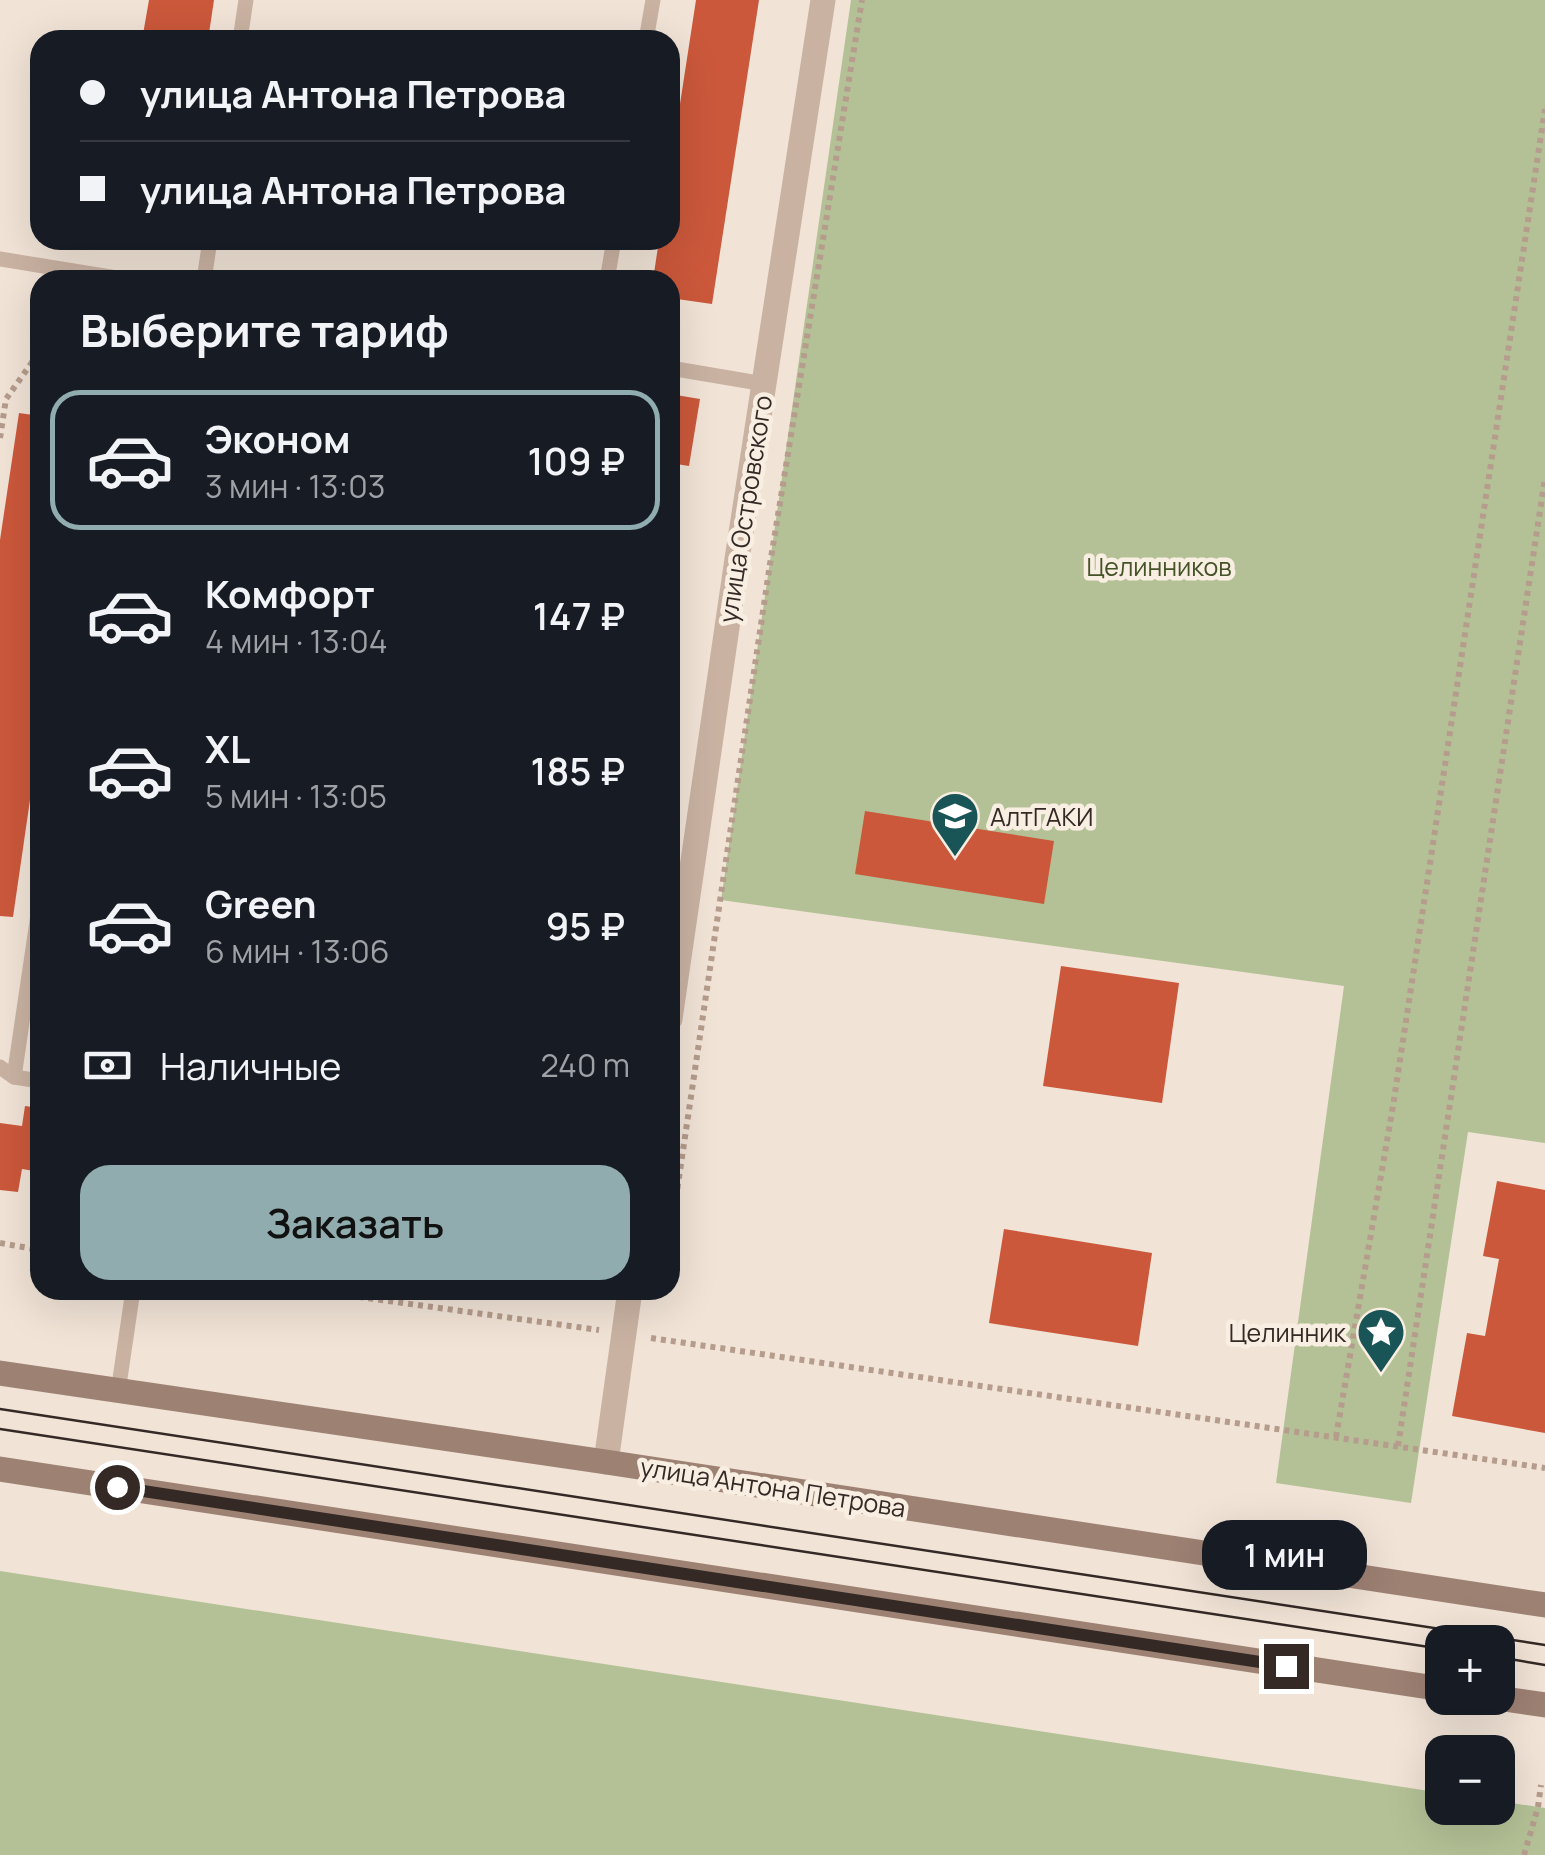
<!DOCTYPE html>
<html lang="ru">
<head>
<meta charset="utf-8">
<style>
  body { margin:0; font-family:Manrope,sans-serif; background:#20242c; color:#f1f3f6; height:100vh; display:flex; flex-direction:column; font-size:38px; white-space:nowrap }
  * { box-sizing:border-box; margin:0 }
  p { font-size:32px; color:#9ea1a6 }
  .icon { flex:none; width:55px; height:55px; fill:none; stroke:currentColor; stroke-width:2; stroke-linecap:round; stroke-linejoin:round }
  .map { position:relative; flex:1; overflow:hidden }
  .drawer { position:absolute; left:30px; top:270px; width:650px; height:1030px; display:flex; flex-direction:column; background:#171b24; border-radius:30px; box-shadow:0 10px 40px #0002 }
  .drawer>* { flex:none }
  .guide { position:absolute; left:30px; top:30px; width:650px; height:220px; border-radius:30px; box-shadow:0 10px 40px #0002; display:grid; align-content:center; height:220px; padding:0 50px; background:#171b24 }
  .fabs { position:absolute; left:1425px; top:1625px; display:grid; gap:20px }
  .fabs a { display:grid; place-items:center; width:90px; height:90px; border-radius:20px; background:#171b24; box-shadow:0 10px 40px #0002; font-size:50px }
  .end { position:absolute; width:45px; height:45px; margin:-22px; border:12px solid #342925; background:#fff; box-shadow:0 0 0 5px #fff }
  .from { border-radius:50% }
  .bubble { position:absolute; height:70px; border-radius:30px; background:#171b24; box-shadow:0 10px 40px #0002; font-size:32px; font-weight:600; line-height:70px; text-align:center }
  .guide b { display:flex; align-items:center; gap:35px; height:95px; font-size:38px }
  .guide b+b { border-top:2px solid #363941 }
  .guide i { width:25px; height:25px; background:#f1f3f6 }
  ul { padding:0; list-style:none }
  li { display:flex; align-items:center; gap:30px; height:140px; margin:0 20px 15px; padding:0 30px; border:5px solid transparent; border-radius:30px }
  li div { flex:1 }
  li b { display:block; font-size:38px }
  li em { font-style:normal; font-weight:600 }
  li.selected { border-color:#90acae }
  li>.icon { width:90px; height:90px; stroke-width:1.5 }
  h2 { padding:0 50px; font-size:45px; line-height:120px }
  .pay { display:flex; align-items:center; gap:25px; height:110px; padding:0 50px; font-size:38px }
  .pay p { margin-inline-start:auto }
  .primary-button { display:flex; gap:20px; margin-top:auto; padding:20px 50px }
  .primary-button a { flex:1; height:115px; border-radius:30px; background:#90acae; color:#111; font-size:40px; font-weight:600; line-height:115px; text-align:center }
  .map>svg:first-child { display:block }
  .green { fill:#b4c196 }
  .building { fill:#cb583b }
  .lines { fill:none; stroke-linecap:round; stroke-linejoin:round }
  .path { stroke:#b59c8c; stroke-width:6; stroke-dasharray:5 5; stroke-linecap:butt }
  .service { stroke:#c9b2a2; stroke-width:15 }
  .minor { stroke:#c9b2a2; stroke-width:25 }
  .secondary { stroke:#9d8173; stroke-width:25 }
  .tram { stroke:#342925; stroke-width:2.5 }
  .route { stroke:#342925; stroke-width:12 }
  .labels { text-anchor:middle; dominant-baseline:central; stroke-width:9; stroke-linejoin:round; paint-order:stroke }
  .street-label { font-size:25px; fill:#342925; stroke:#f9eee2 }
  .park-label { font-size:25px; fill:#455328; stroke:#f9eee2 }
  .poi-label { font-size:25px; fill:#342925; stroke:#f9eee2; text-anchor:start }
</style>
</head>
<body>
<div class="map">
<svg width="1545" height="1855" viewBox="0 0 1545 1855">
  <rect width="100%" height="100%" fill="#f1e3d6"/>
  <g class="green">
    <polygon points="851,0 1545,0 1545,1143 1468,1132 1411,1503 1276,1483 1344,986 721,900"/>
    <polygon points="0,1571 1442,1793 1442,1808 1498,1808 1498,1801 1545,1808 1545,1855 0,1855"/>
  </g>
  <g class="building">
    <polygon points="149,0 214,0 208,40 142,40"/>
    <polygon points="696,0 759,0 712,304 670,298 670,280 653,280 659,240 670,240 670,169"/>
    <polygon points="670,394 700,399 689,466 670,463"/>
    <polygon points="19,413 40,416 40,731 13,917 0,916 0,540"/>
    <polygon points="670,525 677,526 672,557 670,557"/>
    <polygon points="865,811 1054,841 1044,904 855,874"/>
    <polygon points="1061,966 1179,983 1162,1103 1043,1086"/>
    <polygon points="25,1106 40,1108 40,1172 22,1169 18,1192 0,1190 0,1123 22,1126"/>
    <polygon points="1497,1181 1545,1190 1545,1433 1452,1416 1467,1333 1485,1336 1499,1259 1483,1256"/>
    <polygon points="1004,1229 1152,1253 1138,1346 989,1323"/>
  </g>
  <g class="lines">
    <g class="path">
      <polyline points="0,438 6,399 40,351"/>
      <polyline points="670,1238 770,564 862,0"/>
      <polyline points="0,1243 40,1250"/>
      <polyline points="309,1290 599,1330"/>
      <polyline points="651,1338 1545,1468"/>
      <polyline points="1336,1437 1393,1106 1545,109"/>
      <polyline points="1398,1446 1545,478"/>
      <polyline points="1524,1855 1538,1807 1541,1785"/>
    </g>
    <g class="service">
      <polyline points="240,40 246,0"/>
      <polyline points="646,40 653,0"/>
      <polyline points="0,259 129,280"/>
      <polyline points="204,280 210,240"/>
      <polyline points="607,280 614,240"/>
      <polyline points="670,368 765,384"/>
      <polyline points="0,1067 14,1077 40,1081"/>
      <polyline points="14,1077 40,901"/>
      <polyline points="118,1392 133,1290"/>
    </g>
    <g class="minor">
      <polyline points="670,1019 737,559 823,0"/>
      <polyline points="606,1462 630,1290"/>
    </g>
    <g class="secondary">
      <polyline points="0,1373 606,1462 1545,1605"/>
      <polyline points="0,1469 1442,1689"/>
      <polyline points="1497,1698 1545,1705"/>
    </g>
    <g class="tram">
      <polyline points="0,1409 1545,1645"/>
      <polyline points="0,1429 1442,1649"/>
      <polyline points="1498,1657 1545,1665"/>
    </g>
  </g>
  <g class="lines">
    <polyline class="route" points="117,1487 1286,1666"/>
  </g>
  <defs>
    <g id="university-pin" transform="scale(2.5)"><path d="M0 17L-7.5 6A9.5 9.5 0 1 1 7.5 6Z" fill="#195556" stroke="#f9eee2"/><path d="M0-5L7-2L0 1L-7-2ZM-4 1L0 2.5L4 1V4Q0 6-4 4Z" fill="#fff"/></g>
    <g id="sight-pin" transform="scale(2.5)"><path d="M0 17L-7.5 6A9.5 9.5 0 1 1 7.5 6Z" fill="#195556" stroke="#f9eee2"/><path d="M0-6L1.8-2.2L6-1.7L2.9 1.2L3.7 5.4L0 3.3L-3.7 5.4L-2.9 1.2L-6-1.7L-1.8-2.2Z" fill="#fff"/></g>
  </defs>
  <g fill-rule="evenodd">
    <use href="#university-pin" x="955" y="816"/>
    <use href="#sight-pin" x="1381" y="1332"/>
  </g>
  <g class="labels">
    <g class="street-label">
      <text transform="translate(745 509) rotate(-81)">улица Островского</text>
      <text transform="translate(773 1487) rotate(9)">улица Антона Петрова</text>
    </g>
    <g class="park-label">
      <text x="1159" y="566">Целинников</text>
    </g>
    <g class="poi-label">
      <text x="990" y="816">АлтГАКИ</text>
      <text x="1346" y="1332" text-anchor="end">Целинник</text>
    </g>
  </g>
</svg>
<div class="fabs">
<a>+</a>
<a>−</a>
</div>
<i class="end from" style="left:117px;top:1487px"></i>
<i class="end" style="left:1286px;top:1666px"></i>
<div class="bubble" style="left:1202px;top:1520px;width:165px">1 мин</div>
<div class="guide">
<b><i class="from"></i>улица Антона Петрова</b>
<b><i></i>улица Антона Петрова</b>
</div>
<section class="drawer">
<h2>Выберите тариф</h2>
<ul>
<li class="selected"><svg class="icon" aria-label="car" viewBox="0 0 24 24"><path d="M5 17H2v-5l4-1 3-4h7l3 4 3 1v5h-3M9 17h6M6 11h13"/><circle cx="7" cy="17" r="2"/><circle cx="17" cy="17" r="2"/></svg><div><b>Эконом</b><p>3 мин · 13:03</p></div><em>109 ₽</em></li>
<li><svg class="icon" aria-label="car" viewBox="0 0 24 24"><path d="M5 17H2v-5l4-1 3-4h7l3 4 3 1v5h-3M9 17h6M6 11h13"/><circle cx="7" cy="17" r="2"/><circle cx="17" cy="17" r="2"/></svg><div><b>Комфорт</b><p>4 мин · 13:04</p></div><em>147 ₽</em></li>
<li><svg class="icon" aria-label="car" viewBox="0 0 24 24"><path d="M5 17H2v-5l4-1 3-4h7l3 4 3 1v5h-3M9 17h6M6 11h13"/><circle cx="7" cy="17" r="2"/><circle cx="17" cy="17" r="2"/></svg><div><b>XL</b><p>5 мин · 13:05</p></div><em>185 ₽</em></li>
<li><svg class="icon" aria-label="car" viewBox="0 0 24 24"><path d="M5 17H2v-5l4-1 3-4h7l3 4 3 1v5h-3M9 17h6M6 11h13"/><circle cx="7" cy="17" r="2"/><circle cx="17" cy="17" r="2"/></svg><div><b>Green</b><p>6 мин · 13:06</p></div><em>95 ₽</em></li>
</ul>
<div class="pay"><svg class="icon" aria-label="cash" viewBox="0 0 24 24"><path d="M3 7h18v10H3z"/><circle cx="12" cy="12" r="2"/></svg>Наличные<p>240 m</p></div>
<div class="primary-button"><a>Заказать</a></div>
</section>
</div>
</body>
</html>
